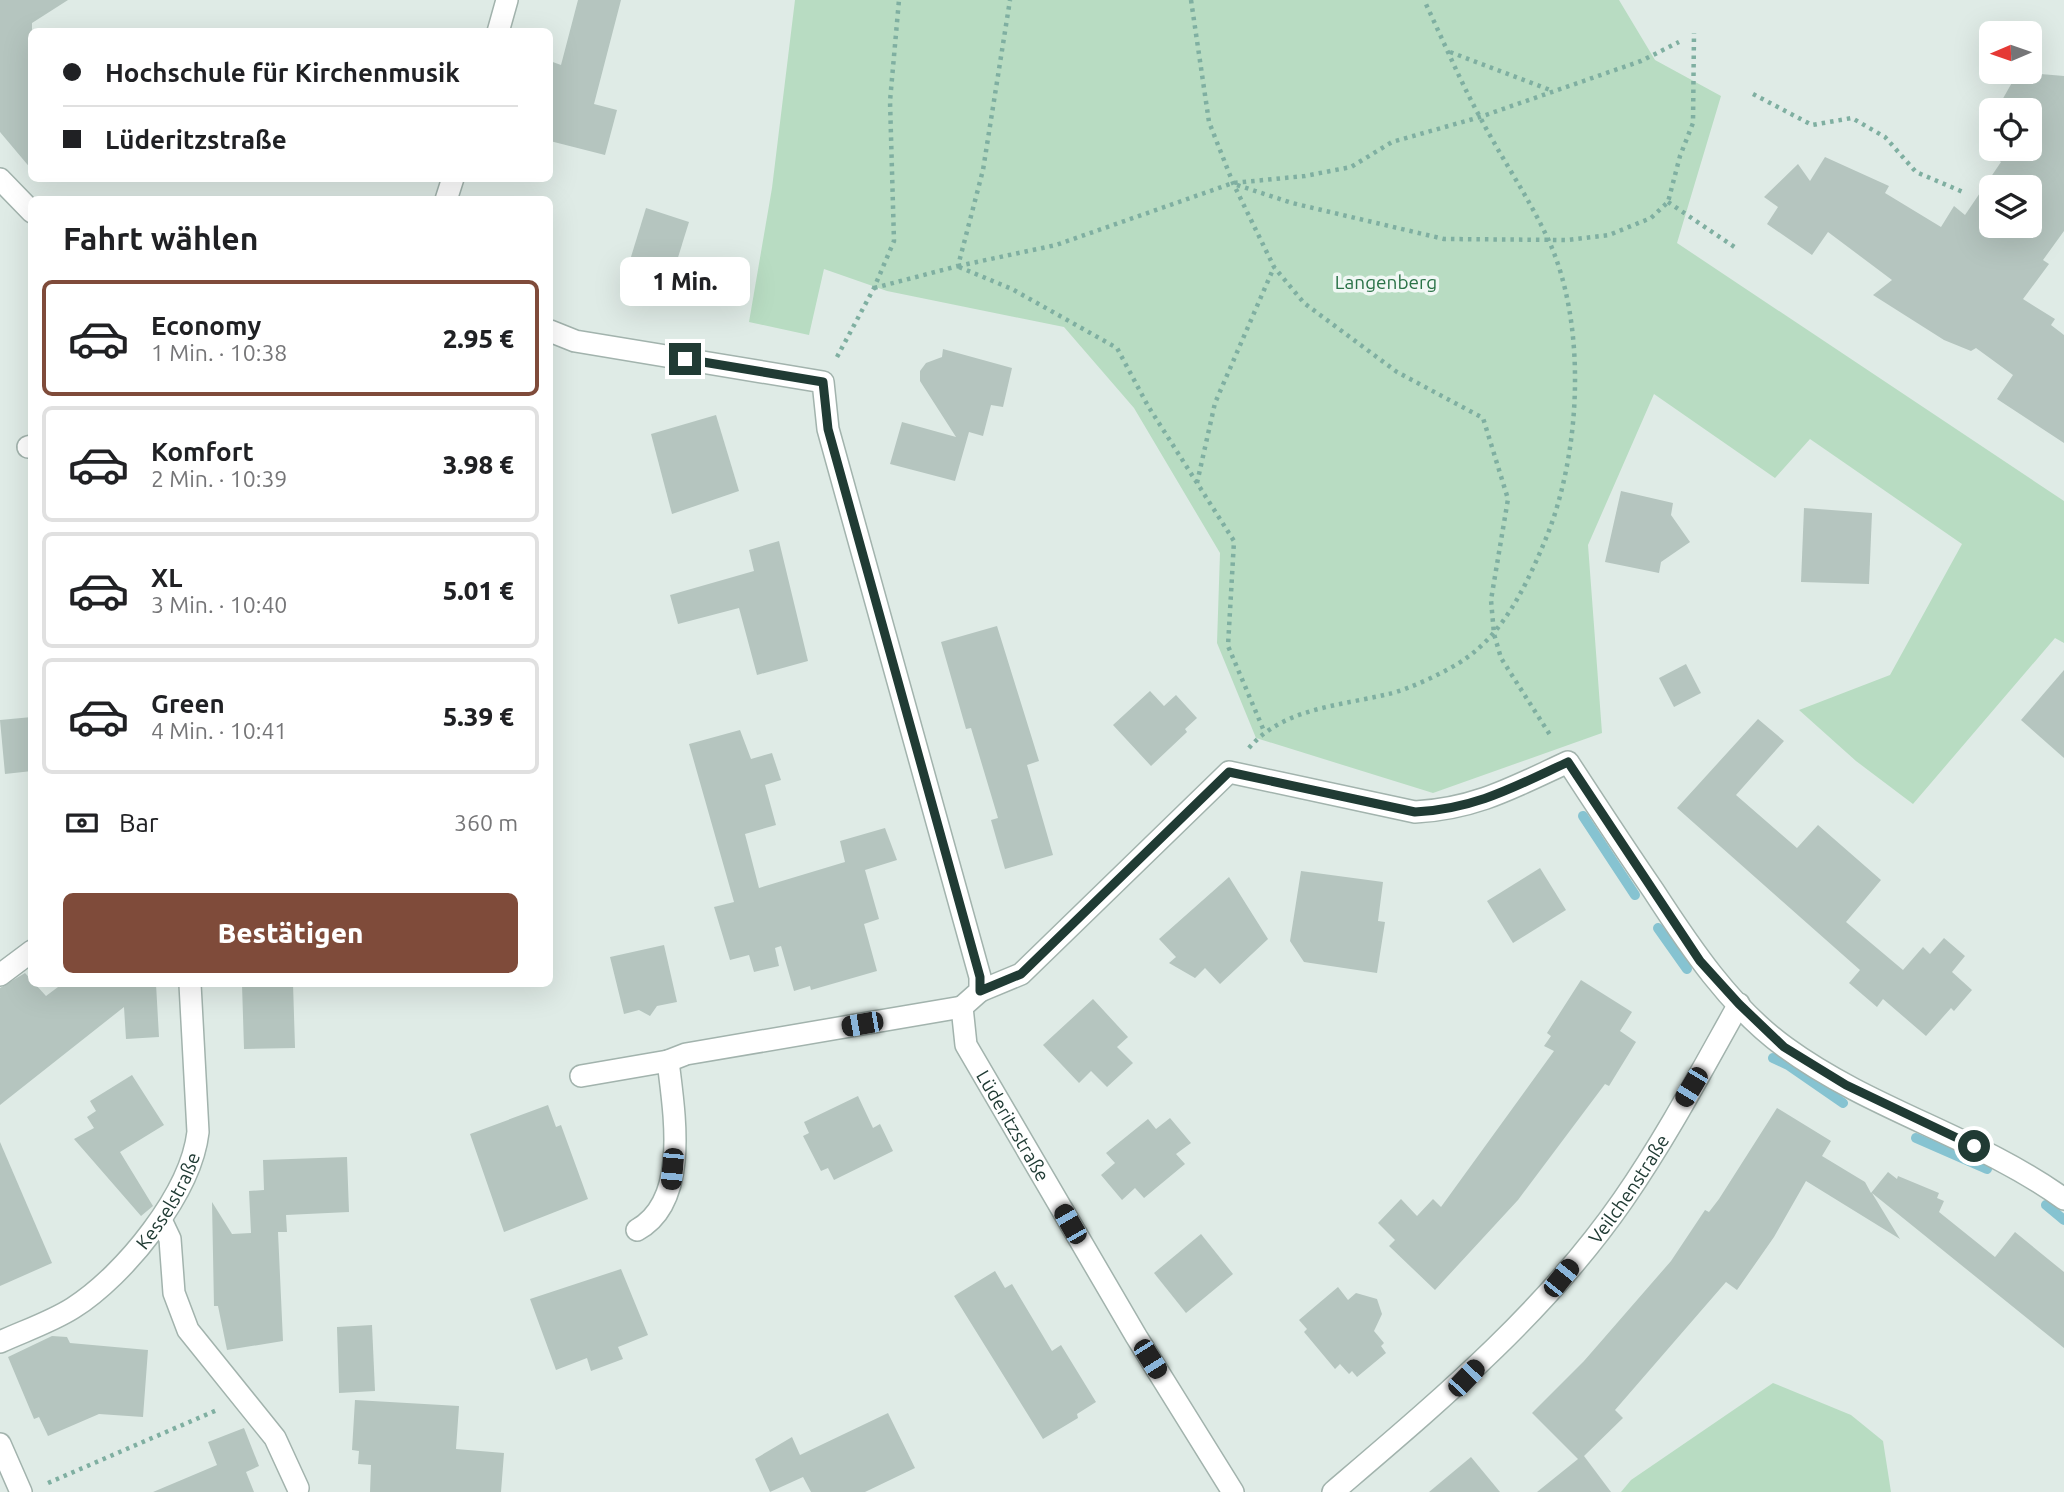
<!DOCTYPE html>
<html lang="de">
<head>
<meta charset="utf-8">
<style>
  body { margin:0; font-family:Ubuntu,sans-serif; background:#f2f2f2; color:#202124; height:100vh; display:flex; flex-direction:column; font-size:26px; white-space:nowrap }
  * { box-sizing:border-box; margin:0 }
  p { font-size:23px; color:#757577 }
  .icon { flex:none; width:38px; height:38px; fill:none; stroke:currentColor; stroke-width:2; stroke-linecap:round; stroke-linejoin:round }
  .map { position:relative; flex:1; overflow:hidden }
  .details { position:absolute; left:28px; top:196px; width:525px; height:791px; display:flex; flex-direction:column; background:#fff; border-radius:10px; box-shadow:0 7px 28px #0002 }
  .details>* { flex:none }
  .banner { position:absolute; left:28px; top:28px; width:525px; height:154px; border-radius:10px; box-shadow:0 7px 28px #0002; display:grid; align-content:center; height:154px; padding:0 35px; background:#fff }
  .needle { width:46px; rotate:268deg }
  .fabs { position:absolute; left:1979px; top:21px; display:grid; gap:14px }
  .fabs a { display:grid; place-items:center; width:63px; height:63px; border-radius:10px; background:#fff; box-shadow:0 7px 28px #0002; font-size:35px }
  .end { position:absolute; width:32px; height:32px; margin:-16px; border:9px solid #203b34; background:#fff; box-shadow:0 0 0 4px #fff }
  .from { border-radius:50% }
  .bubble { position:absolute; height:49px; border-radius:10px; background:#fff; box-shadow:0 7px 28px #0002; font-size:23px; font-weight:800; line-height:49px; text-align:center }
  .car { position:absolute; width:21px; height:42px; margin:-21px -10px; border-radius:9px; box-shadow:0 0 5px 2px #0007; background:linear-gradient(#222 24%,#8ab4d8 0 40%,#222 0 76%,#8ab4d8 0 86%,#222 0) }
  .banner b { display:flex; align-items:center; gap:24px; height:66px; font-size:26px }
  .banner b+b { border-top:2px solid #e0e0e0 }
  .banner i { width:18px; height:18px; background:#202124 }
  ul { padding:0; list-style:none }
  li { display:flex; align-items:center; gap:21px; height:116px; margin:0 14px 10px; padding:0 21px; border:4px solid #e0e0e0; border-radius:10px }
  li div { flex:1 }
  li b { display:block; font-size:26px }
  li em { font-style:normal; font-weight:800 }
  li.selected { border-color:#7f4b3a }
  li>.icon { width:63px; height:63px; stroke-width:1.5 }
  h2 { padding:0 35px; font-size:32px; line-height:84px }
  .pay { display:flex; align-items:center; gap:18px; height:77px; padding:0 35px; font-size:26px }
  .pay p { margin-inline-start:auto }
  .cta { display:flex; gap:14px; margin-top:auto; padding:14px 35px }
  .cta a { flex:1; height:80px; border-radius:10px; background:#7f4b3a; color:#fff; font-size:28px; font-weight:800; line-height:80px; text-align:center }
  .map>svg:first-child { display:block }
  .green { fill:#b8dcc2 }
  .lines { fill:none; stroke-linecap:round; stroke-linejoin:round }
  .stream { stroke:#86c3d1; stroke-width:10 }
  .building { fill:#b5c5bf; fill-rule:evenodd }
  .minor-casing { stroke:#a2b3ad; stroke-width:24 }
  .path { stroke:#7fafa1; stroke-width:4.5; stroke-dasharray:3.5 5; stroke-linecap:butt }
  .minor { stroke:#fff; stroke-width:21 }
  .route { stroke:#203b34; stroke-width:9 }
  .labels { text-anchor:middle; dominant-baseline:central; stroke-width:7; stroke-linejoin:round; paint-order:stroke }
  .park-label { font-size:19px; fill:#2a7247; stroke:#f0f7f4 }
  .street-label { font-size:19px; fill:#203b34; stroke:#f0f7f4 }
</style>
</head>
<body>
<div class="map">
<svg width="2064" height="1492" viewBox="0 0 2064 1492">
  <rect width="100%" height="100%" fill="#dfebe6"/>
  <g class="green">
    <polygon points="795,0 1619,0 1655,60 1721,96 1677,243 2064,501 2064,643 2055,638 1913,804 1856,761 1799,710 1890,675 1962,544 1810,439 1775,478 1654,394 1588,545 1602,733 1433,793 1256,738 1217,643 1220,553 1134,408 1064,327 887,291 824,269 809,335 749,322 772,188"/>
    <polygon points="1773,1383 1851,1415 1883,1441 1891,1492 1621,1492 1631,1480"/>
  </g>
  <g class="lines">
    <g class="stream">
      <polyline points="1583,816 1635,895"/>
      <polyline points="1658,928 1687,969"/>
      <polyline points="1773,1058 1788,1065 1843,1103"/>
      <polyline points="1916,1138 1987,1169"/>
      <polyline points="2046,1205 2064,1220"/>
    </g>
  </g>
  <g class="building">
    <polygon points="0,0 68,0 32,23 32,170 0,132"/>
    <polygon points="578,0 621,0 594,104 617,110 605,155 550,141 550,61 561,65"/>
    <path d="M2018,72l46,4v155l-21,29 6,4 -26,35 32,20 -4,6 13,10v108l-67,-44 16,-24 -37,-27 -5,3 -27,-11 -71,-45 19,-15 -64,-48 -16,23 -45,-31 11,-17 -14,-10 34,-33 12,17 15,-24 64,29 -4,7 56,34 13,-21 11,9 36,-53 -5,-4 6,-9h28v-39h-24l-5,-8zM1992,187h38v39h-38z"/>
    <polygon points="646,208 689,222 666,296 623,283"/>
    <polygon points="943,349 1012,368 1003,407 991,405 983,436 969,432 955,481 890,464 902,422 956,437 920,381 920,371 926,363 942,357"/>
    <polygon points="716,415 739,491 672,514 651,434"/>
    <polygon points="1621,491 1673,503 1671,515 1690,542 1661,562 1659,573 1605,562"/>
    <polygon points="1804,508 1872,513 1869,584 1801,582"/>
    <polygon points="779,541 808,661 757,675 739,608 678,624 670,595 754,571 749,550"/>
    <polygon points="997,626 1039,761 1027,765 1053,855 1005,869 991,820 998,818 971,728 966,729 941,642"/>
    <polygon points="1686,664 1701,693 1674,707 1659,678"/>
    <polygon points="2064,670 2064,758 2021,720"/>
    <polygon points="1150,691 1164,706 1176,695 1197,718 1185,729 1187,732 1151,766 1113,725"/>
    <polygon points="32,717 32,771 5,774 0,720"/>
    <polygon points="1758,719 1784,741 1736,795 1797,848 1818,825 1881,880 1846,922 1903,970 1923,947 1930,954 1944,938 1965,956 1952,972 1972,990 1954,1011 1951,1008 1926,1036 1883,999 1877,1007 1849,983 1860,970 1677,808"/>
    <polygon points="740,730 751,759 772,753 781,780 765,785 776,825 745,834 759,888 845,862 840,841 885,828 897,860 865,870 879,919 864,924 877,971 811,990 810,986 794,991 781,946 775,948 779,966 754,972 749,955 730,960 714,907 734,902 689,744"/>
    <polygon points="1540,868 1566,910 1513,943 1487,901"/>
    <polygon points="1301,871 1383,882 1378,921 1385,922 1377,973 1304,962 1290,941"/>
    <polygon points="1229,877 1268,939 1220,984 1205,968 1195,978 1169,963 1176,957 1159,939"/>
    <polygon points="664,945 677,1002 657,1006 650,1016 639,1010 624,1014 610,957"/>
    <polygon points="25,973 46,996 62,984 156,984 159,1037 126,1039 124,1007 0,1105 0,988"/>
    <polygon points="1581,980 1632,1012 1620,1031 1636,1042 1609,1086 1605,1084 1518,1200 1435,1290 1389,1246 1395,1240 1378,1223 1401,1199 1417,1216 1433,1199 1441,1207 1554,1051 1544,1046 1551,1036 1547,1033"/>
    <polygon points="242,984 293,984 295,1048 244,1049"/>
    <polygon points="1093,999 1128,1037 1117,1047 1133,1063 1107,1087 1091,1071 1079,1083 1043,1045"/>
    <polygon points="132,1075 164,1125 120,1152 153,1206 141,1216 74,1139 94,1128 87,1117 96,1111 90,1101"/>
    <polygon points="858,1096 873,1128 880,1124 893,1151 834,1180 828,1168 821,1171 803,1136 809,1133 804,1122"/>
    <polygon points="548,1105 556,1127 561,1125 588,1199 504,1232 470,1134"/>
    <polygon points="1777,1108 1831,1141 1822,1156 1865,1182 1871,1193 1888,1172 1897,1179 1898,1176 1939,1193 1937,1198 1944,1201 1939,1212 1995,1257 2015,1232 2064,1272 2064,1348 1872,1193 1900,1239 1806,1181 1774,1237 1737,1290 1726,1282 1615,1410 1623,1418 1584,1456 1611,1492 1537,1492 1578,1459 1532,1413 1584,1361 1671,1261 1705,1210 1709,1212 1719,1199"/>
    <polygon points="1170,1118 1191,1143 1176,1154 1185,1164 1144,1198 1135,1188 1122,1200 1101,1175 1115,1163 1106,1153 1148,1119 1156,1129"/>
    <polygon points="0,1142 52,1263 0,1286"/>
    <polygon points="347,1157 349,1212 286,1215 287,1232 278,1232 283,1341 227,1350 218,1306 214,1306 212,1202 232,1234 251,1233 249,1191 264,1190 263,1160"/>
    <polygon points="1201,1234 1233,1274 1186,1313 1154,1273"/>
    <polygon points="621,1269 648,1335 618,1347 623,1359 591,1371 587,1358 556,1370 530,1299"/>
    <polygon points="995,1271 1005,1288 1012,1284 1052,1351 1061,1345 1096,1402 1077,1414 1078,1418 1043,1439 954,1296"/>
    <polygon points="1338,1287 1348,1300 1356,1293 1377,1299 1382,1314 1374,1331 1384,1343 1381,1346 1386,1353 1357,1377 1352,1371 1349,1374 1340,1364 1335,1369 1304,1332 1307,1329 1299,1320"/>
    <polygon points="372,1325 375,1391 339,1393 337,1327"/>
    <polygon points="52,1336 67,1337 70,1343 148,1350 143,1417 99,1414 48,1436 39,1417 34,1419 8,1357"/>
    <polygon points="355,1400 459,1406 456,1449 504,1453 501,1492 370,1492 371,1465 358,1464 359,1451 352,1450"/>
    <polygon points="888,1413 915,1468 865,1492 811,1492 803,1477 770,1492 755,1459 792,1437 800,1455"/>
    <polygon points="244,1428 259,1466 246,1472 254,1492 153,1492 217,1465 208,1442"/>
    <polygon points="1471,1457 1500,1492 1429,1492"/>
  </g>
  <g class="lines">
    <g class="minor-casing">
      <g id="minor">
        <polyline points="498,32 507,0"/>
        <polyline points="0,179 32,212"/>
        <polyline points="446,200 453,178"/>
        <path id="s1" d="M550,331l25,10 248,41 5,47 152,548v14l-18,16 4,38 170,291 97,156"/>
        <polyline points="28,447 32,446"/>
        <polyline points="0,975 32,951"/>
        <path d="M980,991l41,-17 208,-202 186,40c60,-3 99,-25 153,-50 28,43 56,86 85,128 37,57 77,117 132,157 86,63 193,90 279,152"/>
        <polyline points="668,1061 686,1054 962,1007"/>
        <path d="M581,1076l87,-15c6,51 22,140 -31,169"/>
        <polyline points="161,1220 170,1239 174,1293 188,1330 275,1438 298,1488"/>
        <path id="s2" d="M0,1342c24,-11 51,-20 73,-34 52,-33 118,-115 125,-176l-8,-148"/>
        <polyline points="0,1444 21,1492"/>
        <path id="s3" d="M1333,1492c104,-89 211,-178 290,-292 43,-62 79,-130 116,-196"/>
      </g>
    </g>
    <g class="path">
      <polyline points="1191,0 1209,122 1233,183 1274,267 1304,303 1397,372 1483,418 1508,499 1491,600 1494,634 1501,658 1552,738"/>
      <polyline points="1450,52 1550,90"/>
      <polyline points="1753,94 1812,125 1852,118 1885,137 1916,172 1963,192"/>
      <polyline points="1237,185 1292,203 1444,239 1568,240 1609,235 1651,218 1668,202 1680,156 1693,123 1694,33"/>
      <polyline points="1668,202 1736,248"/>
      <polyline points="958,266 1056,245 1233,183 1305,176 1351,167 1392,142 1480,117 1641,61 1679,42"/>
      <polyline points="959,267 1012,289 1117,348 1148,406 1234,541 1228,646 1264,731"/>
      <polyline points="874,288 958,266 983,170 1010,0"/>
      <polyline points="837,357 874,288 894,241 890,101 899,0"/>
      <polyline points="1197,483 1215,403 1274,267"/>
      <path d="M1249,748c34,-40 90,-42 139,-54 20,-4 60,-23 77,-35 39,-27 61,-73 79,-116 37,-86 44,-218 4,-304 -19,-41 -46,-80 -67,-120 -21,-38 -38,-79 -57,-119"/>
      <polyline points="48,1483 217,1410"/>
    </g>
    <use href="#minor" class="minor"/>
  </g>
  <g class="lines">
    <path class="route" d="M685,359l138,23 5,47 152,548v14l41,-17 208,-202 186,40c60,-3 99,-25 153,-50l132,199 39,43 45,43 62,38 128,61"/>
  </g>
  <g class="labels">
    <g class="park-label">
      <text x="1386" y="282">Langenberg</text>
    </g>
    <g class="street-label">
      <text stroke="none"><textPath href="#s1" startOffset="1064">Lüderitzstraße</textPath></text>
      <text stroke="none"><textPath href="#s3" startOffset="425">Veilchenstraße</textPath></text>
      <text stroke="none"><textPath href="#s2" startOffset="226">Kesselstraße</textPath></text>
    </g>
  </g>
</svg>
<div class="fabs">
<a><svg class="needle" viewBox="-14 -14 28 28"><path d="M0-13l5 13h-10z" fill="#e53935"/><path d="M0 13l5-13h-10z" fill="#757577"/></svg></a>
<a><svg class="icon" aria-label="locate" viewBox="0 0 24 24"><circle cx="12" cy="12" r="6"/><path d="M12 2v4M12 18v4M2 12h4M18 12h4"/></svg></a>
<a><svg class="icon" aria-label="layers" viewBox="0 0 24 24"><path d="M12 4l9 5-9 5-9-5zM3 14l9 5 9-5"/></svg></a>
</div>
<i class="end from" style="left:1974px;top:1146px"></i>
<i class="end" style="left:685px;top:359px"></i>
<div class="bubble" style="left:620px;top:257px;width:130px">1 Min.</div>
<i class="car" style="left:862px;top:1024px;rotate:260deg"></i>
<i class="car" style="left:1691px;top:1087px;rotate:211deg"></i>
<i class="car" style="left:672px;top:1169px;rotate:185deg"></i>
<i class="car" style="left:1070px;top:1224px;rotate:330deg"></i>
<i class="car" style="left:1561px;top:1278px;rotate:39deg"></i>
<i class="car" style="left:1150px;top:1359px;rotate:148deg"></i>
<i class="car" style="left:1466px;top:1378px;rotate:44deg"></i>
<div class="banner">
<b><i class="from"></i>Hochschule für Kirchenmusik</b>
<b><i></i>Lüderitzstraße</b>
</div>
<section class="details">
<h2>Fahrt wählen</h2>
<ul>
<li class="selected"><svg class="icon" aria-label="car" viewBox="0 0 24 24"><path d="M5 17H2v-5l4-1 3-4h7l3 4 3 1v5h-3M9 17h6M6 11h13"/><circle cx="7" cy="17" r="2"/><circle cx="17" cy="17" r="2"/></svg><div><b>Economy</b><p>1 Min. · 10:38</p></div><em>2.95 €</em></li>
<li><svg class="icon" aria-label="car" viewBox="0 0 24 24"><path d="M5 17H2v-5l4-1 3-4h7l3 4 3 1v5h-3M9 17h6M6 11h13"/><circle cx="7" cy="17" r="2"/><circle cx="17" cy="17" r="2"/></svg><div><b>Komfort</b><p>2 Min. · 10:39</p></div><em>3.98 €</em></li>
<li><svg class="icon" aria-label="car" viewBox="0 0 24 24"><path d="M5 17H2v-5l4-1 3-4h7l3 4 3 1v5h-3M9 17h6M6 11h13"/><circle cx="7" cy="17" r="2"/><circle cx="17" cy="17" r="2"/></svg><div><b>XL</b><p>3 Min. · 10:40</p></div><em>5.01 €</em></li>
<li><svg class="icon" aria-label="car" viewBox="0 0 24 24"><path d="M5 17H2v-5l4-1 3-4h7l3 4 3 1v5h-3M9 17h6M6 11h13"/><circle cx="7" cy="17" r="2"/><circle cx="17" cy="17" r="2"/></svg><div><b>Green</b><p>4 Min. · 10:41</p></div><em>5.39 €</em></li>
</ul>
<div class="pay"><svg class="icon" aria-label="cash" viewBox="0 0 24 24"><path d="M3 7h18v10H3z"/><circle cx="12" cy="12" r="2"/></svg>Bar<p>360 m</p></div>
<div class="cta"><a>Bestätigen</a></div>
</section>
</div>
</body>
</html>
